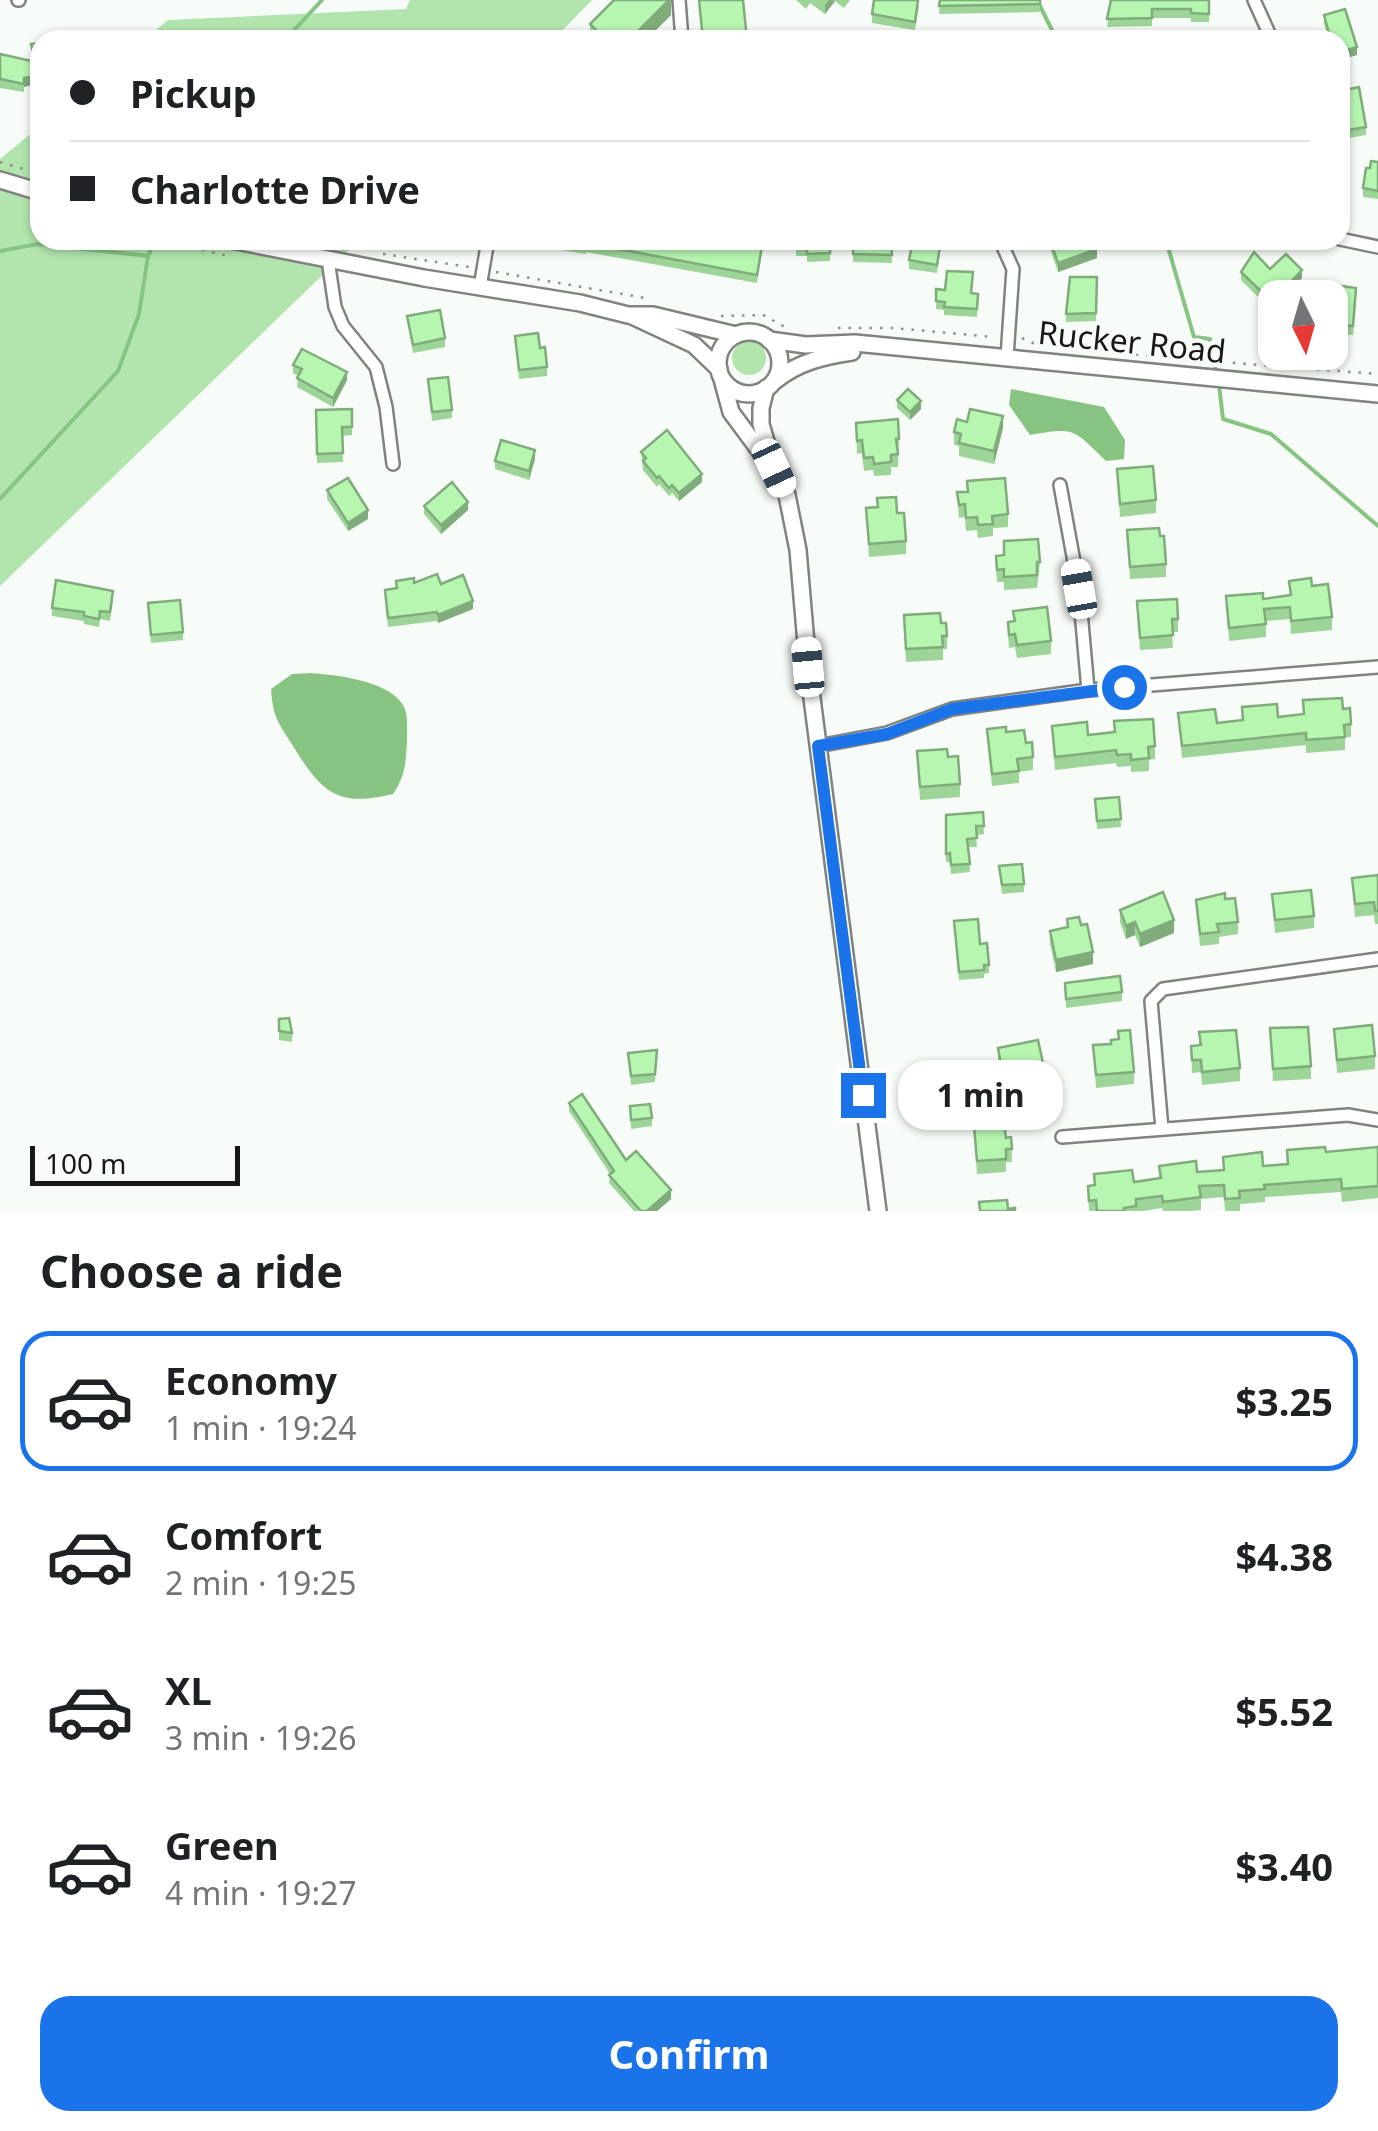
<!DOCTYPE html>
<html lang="en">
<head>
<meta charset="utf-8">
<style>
  body { margin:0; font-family:"Noto Sans",sans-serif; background:#f2f2f2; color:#202124; height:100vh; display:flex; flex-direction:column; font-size:38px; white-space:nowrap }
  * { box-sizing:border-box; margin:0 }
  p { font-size:32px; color:#757577 }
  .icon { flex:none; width:55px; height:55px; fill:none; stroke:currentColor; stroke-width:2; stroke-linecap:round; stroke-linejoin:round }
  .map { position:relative; height:1211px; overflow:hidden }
  .side { display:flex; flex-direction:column; background:#fff; flex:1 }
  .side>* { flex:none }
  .hud { position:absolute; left:30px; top:30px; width:1320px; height:220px; border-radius:30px; box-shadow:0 2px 8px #0004; display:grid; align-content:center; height:220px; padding:0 40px; background:#fff }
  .needle { width:65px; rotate:175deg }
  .controls { position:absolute; left:1258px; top:280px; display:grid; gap:20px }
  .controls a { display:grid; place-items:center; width:90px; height:90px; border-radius:20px; background:#fff; box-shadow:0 2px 8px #0004; font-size:50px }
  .scale { position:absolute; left:30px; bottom:25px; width:210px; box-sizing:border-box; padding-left:10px; border:5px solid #171917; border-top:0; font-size:28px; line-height:35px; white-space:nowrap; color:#171917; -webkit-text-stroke:8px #f8fcf8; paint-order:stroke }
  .end { position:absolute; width:45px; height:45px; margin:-22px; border:12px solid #1a73e8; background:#fff; box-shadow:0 0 0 5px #fff }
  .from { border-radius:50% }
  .bubble { position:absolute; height:70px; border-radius:30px; background:#fff; box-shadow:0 2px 8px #0004; font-size:32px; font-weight:700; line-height:70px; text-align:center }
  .car { position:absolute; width:30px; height:60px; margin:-30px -15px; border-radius:12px; box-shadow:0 0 8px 2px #0007; background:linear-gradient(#fff 24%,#345 0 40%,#fff 0 76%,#345 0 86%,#fff 0) }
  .hud b { display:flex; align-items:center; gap:35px; height:95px; font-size:38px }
  .hud b+b { border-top:2px solid #e0e0e0 }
  .hud i { width:25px; height:25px; background:#202124 }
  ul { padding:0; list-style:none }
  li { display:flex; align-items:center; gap:30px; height:140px; margin:0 20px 15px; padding:0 20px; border:5px solid transparent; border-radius:30px }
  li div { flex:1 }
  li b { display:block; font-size:38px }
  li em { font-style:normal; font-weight:700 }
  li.selected { border-color:#1a73e8 }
  li>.icon { width:90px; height:90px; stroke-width:1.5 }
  h2 { padding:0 40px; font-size:45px; line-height:120px }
  .primary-button { display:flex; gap:20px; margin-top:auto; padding:20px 40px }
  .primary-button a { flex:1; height:115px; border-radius:30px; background:#1a73e8; color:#fff; font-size:40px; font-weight:700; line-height:115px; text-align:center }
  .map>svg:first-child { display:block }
  .green { fill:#b2e5ae }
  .water { fill:#87c482 }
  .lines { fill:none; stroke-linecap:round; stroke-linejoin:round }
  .stream { stroke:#87c482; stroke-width:4 }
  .street-casing { stroke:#80837f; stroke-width:16 }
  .secondary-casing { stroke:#80837f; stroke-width:20 }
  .path { stroke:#8c8f8c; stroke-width:2.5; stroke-dasharray:2.5 8; stroke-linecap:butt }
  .street { stroke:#fff; stroke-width:11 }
  .secondary { stroke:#fff; stroke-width:15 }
  .wall { fill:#9dd498 }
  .shaded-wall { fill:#80ac7c }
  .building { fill:#b7f6b1; stroke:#80ac7c; stroke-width:2.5 }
  .route { stroke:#1a73e8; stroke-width:12 }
  .labels { text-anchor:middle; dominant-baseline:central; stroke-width:9; stroke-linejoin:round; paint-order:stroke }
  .street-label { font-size:32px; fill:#171917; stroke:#f8fcf8 }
</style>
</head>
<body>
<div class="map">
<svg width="1378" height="1211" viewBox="0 0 1378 1211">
  <rect width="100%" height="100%" fill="#f8fcf8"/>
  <g class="green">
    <polygon points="410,0 592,0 553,40 144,40 168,20 406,9"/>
    <polygon points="40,126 40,240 359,240 0,586 0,159"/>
    <circle cx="749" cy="358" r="17"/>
  </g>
  <g class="water">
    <path d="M1011,389l93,18 21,33 -1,19 -18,2c-33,-32 -30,-34 -76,-26l-21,-30z"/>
    <path d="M311,673c26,2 83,8 94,36 3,9 2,23 2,32 -1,21 -2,36 -14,53 -57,14 -72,-3 -100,-48 -15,-24 -20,-28 -22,-57l21,-15z"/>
  </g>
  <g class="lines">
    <g class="stream">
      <polyline points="1037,0 1057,40"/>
      <polyline points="285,40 322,0"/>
      <polyline points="1166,240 1194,337 1210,339 1216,371"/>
      <polyline points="0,251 38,244 148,256 155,240"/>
      <polyline points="1219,385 1223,419 1271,434 1378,526"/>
      <polyline points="0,499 118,371 139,314 148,256"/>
    </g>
    <g class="street-casing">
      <g id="street">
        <polyline points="18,0 19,0"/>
        <polyline points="679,0 682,40"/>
        <polyline points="1254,0 1272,40"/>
        <polyline points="1340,239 1378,247"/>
        <polyline points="1000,240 1013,269 1007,357"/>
        <polyline points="328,260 335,307 343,326 376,367 386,407 393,464"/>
        <polyline points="480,287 488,240"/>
        <polyline points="1060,485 1079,589 1088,690"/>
        <polyline points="818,746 887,733 952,709 1088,690 1378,667"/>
        <polyline points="1162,1129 1151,1001 1163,989 1378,959"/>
        <polyline points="1062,1137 1348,1115 1378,1120"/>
      </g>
    </g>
    <g class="secondary-casing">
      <g id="secondary">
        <polyline points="0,180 40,192"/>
        <polyline points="231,240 424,278 580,303 628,315 653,315 736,335"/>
        <polyline points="632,316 694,345 719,369"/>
        <circle cx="749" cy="363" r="31"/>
        <polyline points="769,340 806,345 855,343 1378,394"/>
        <polyline points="722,379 731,412 771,466"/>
        <path d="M776,380c23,-18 48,-24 76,-28"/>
        <polyline points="766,388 761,408 761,424 774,469 787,495 798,550 808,667 878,1211"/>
      </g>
    </g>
    <g class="path">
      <polyline points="0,162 40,174"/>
      <polyline points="161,240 228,256"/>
      <polyline points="383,254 469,267"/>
      <polyline points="496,272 651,299"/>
      <polyline points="721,316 763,315 785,327"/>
      <polyline points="838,328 893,328 994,337"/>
      <polyline points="1022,338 1033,343 1157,357"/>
      <polyline points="1170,358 1378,374"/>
    </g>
    <use href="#street" class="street"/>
    <use href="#secondary" class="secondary"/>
  </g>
  <g class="wall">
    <polygon points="671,0 671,15 646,40 590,40 590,24"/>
    <polygon points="796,0 850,0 844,8 835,1 825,14 810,3 806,9"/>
    <polygon points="940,0 1040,4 1040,12 939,14"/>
    <polygon points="1111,0 1209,0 1209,22 1191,22 1191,18 1152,18 1152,26 1107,27"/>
    <polygon points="919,6 915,30 872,23 872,14"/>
    <polygon points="1324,15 1357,55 1340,40 1329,40 1324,24"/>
    <polygon points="31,44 40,83 24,87 24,92 0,88 0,54 33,61"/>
    <polygon points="1340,91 1366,127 1366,135 1343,139 1340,122"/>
    <polygon points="1378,162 1378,199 1363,197 1363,188 1370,168"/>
    <polygon points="512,240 764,240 757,283 586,252 586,254 512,242"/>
    <polygon points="796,240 831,240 830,261 807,262 807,256 796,256"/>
    <polygon points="853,240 891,240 892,263 853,262"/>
    <polygon points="942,240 937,273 909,269 909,260"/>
    <polygon points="1047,240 1094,240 1097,258 1058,272"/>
    <polygon points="1270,269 1302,278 1275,298 1275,307 1272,311 1241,280 1241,272"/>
    <polygon points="1097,277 1096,321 1066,322 1066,314"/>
    <polygon points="936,289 978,294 977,317 944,315 944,310 936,309"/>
    <polygon points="1356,296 1353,335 1330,333 1330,298"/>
    <polygon points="407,316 445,338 445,347 413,353"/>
    <polygon points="515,336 540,348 547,367 547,376 519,379"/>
    <polygon points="293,365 347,380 333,407 297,387 298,376 293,373"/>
    <polygon points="428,379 452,410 452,418 432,421"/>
    <polygon points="897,400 921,409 910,420 897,408"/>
    <polygon points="352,409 352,435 342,436 343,462 317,463 316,410"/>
    <polygon points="856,423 899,439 898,467 891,467 891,475 874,476 873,470 864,471 862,453 857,454"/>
    <polygon points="1003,428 994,464 959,456 959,446 954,445 954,432"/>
    <polygon points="641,452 702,482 679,501 672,493 669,496 659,484 657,487 643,470"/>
    <polygon points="535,459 529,480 495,469 495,461"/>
    <polygon points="1117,469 1156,500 1156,513 1120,517"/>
    <polygon points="967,481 1008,514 1008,527 993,528 993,536 978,538 977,530 966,531 965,517 959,518 957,492 967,492"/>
    <polygon points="327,490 368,519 348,531 327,499"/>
    <polygon points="424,506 468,510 441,534 424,514"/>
    <polygon points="866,508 897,513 906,541 906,554 869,557"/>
    <polygon points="1127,530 1160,536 1166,564 1166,577 1130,579"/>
    <polygon points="1004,555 1040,562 1037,588 1004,590 1004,582 997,582 996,568 996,556"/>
    <polygon points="396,581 414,583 473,609 438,623 437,621 388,627 385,590 396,588"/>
    <polygon points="1289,581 1312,586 1332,617 1332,630 1291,634 1290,619 1266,621 1266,637 1229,641 1226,596 1263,599 1290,596"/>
    <polygon points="113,600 110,621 100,619 99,627 84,624 84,621 52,616 52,608"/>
    <polygon points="1137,601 1178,619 1178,632 1172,632 1173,648 1140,650"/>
    <polygon points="148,611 183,632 183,640 151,643"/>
    <polygon points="1013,611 1051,641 1051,654 1017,658 1015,647 1009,648 1008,635 1008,622 1013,621"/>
    <polygon points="904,628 947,636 947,649 943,649 943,660 906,662"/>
    <polygon points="1303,700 1343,709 1351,724 1351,737 1345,737 1345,750 1306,753 1306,745 1182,758 1178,713 1217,723 1242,720 1242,707 1278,717 1303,714"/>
    <polygon points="1114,721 1155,746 1155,759 1149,760 1149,771 1131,772 1131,766 1117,767 1116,763 1055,770 1052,726 1088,735 1114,732"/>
    <polygon points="987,729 1006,732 1026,743 1033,757 1033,770 1019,772 1019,783 992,786"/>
    <polygon points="917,751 948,757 960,784 960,797 920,800"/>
    <polygon points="1119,797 1121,827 1097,829 1095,799"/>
    <polygon points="983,812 984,834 976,835 977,847 968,847 970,872 951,874 950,862 946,862 946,815"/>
    <polygon points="999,866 1024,884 1024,892 1002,894"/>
    <polygon points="1378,875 1378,924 1375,924 1374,915 1355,917 1352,878"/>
    <polygon points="1272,894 1314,916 1314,928 1275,933"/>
    <polygon points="1225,899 1238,922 1238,934 1219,937 1219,944 1200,946 1196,900"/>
    <polygon points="1120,910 1174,933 1140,947 1135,935 1126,939 1120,922"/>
    <polygon points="1067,919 1081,925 1093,964 1056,972 1050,943 1050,931 1067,927"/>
    <polygon points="954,921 980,944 989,965 989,973 984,974 984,978 959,980"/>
    <polygon points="1065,983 1122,992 1122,1001 1066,1008"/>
    <polygon points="279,1019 292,1033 292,1042 279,1040"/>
    <polygon points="1270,1028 1311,1066 1311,1079 1273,1081"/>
    <polygon points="1334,1029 1375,1056 1375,1069 1337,1073"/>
    <polygon points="1199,1032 1240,1068 1240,1081 1202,1085 1201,1072 1192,1073 1191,1046 1199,1045"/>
    <polygon points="1093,1045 1134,1072 1134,1084 1096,1088"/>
    <polygon points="998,1048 1044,1068 1044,1080 1034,1082 1034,1098 1016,1101 1014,1093 1004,1095 998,1061"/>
    <polygon points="628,1053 657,1058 655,1082 631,1085"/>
    <polygon points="569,1103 626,1160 671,1199 657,1211 634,1211 609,1183 610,1174 569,1111"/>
    <polygon points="630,1106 652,1118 652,1126 631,1129"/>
    <polygon points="974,1126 1006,1138 1011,1137 1012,1162 1006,1162 1006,1172 977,1174"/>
    <polygon points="1378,1147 1378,1198 1342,1202 1341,1192 1265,1197 1265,1202 1240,1204 1240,1211 1225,1211 1224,1197 1201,1199 1201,1210 1191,1211 1163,1211 1162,1208 1143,1211 1089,1211 1088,1186 1094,1185 1094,1174 1134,1182 1159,1178 1159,1166 1197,1172 1287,1164 1287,1150 1326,1152"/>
  </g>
  <g class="shaded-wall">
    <polygon points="669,0 671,0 671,15 646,40 629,40"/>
    <polygon points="829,0 835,1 825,14 825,5"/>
    <polygon points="1357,47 1357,55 1340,60 1340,52"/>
    <polygon points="40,75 40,83 24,87 24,78"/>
    <polygon points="1214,240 1230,240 1214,244"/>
    <polygon points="1097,249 1097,258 1058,272 1058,263"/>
    <polygon points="1302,270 1302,278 1284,298 1276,298"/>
    <polygon points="347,372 347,380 333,407 333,398"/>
    <polygon points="921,401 921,409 910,420 910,412"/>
    <polygon points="1003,416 1003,428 994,464 994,451"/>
    <polygon points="535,450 535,459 529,480 529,471"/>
    <polygon points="702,474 702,482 679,501 679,493"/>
    <polygon points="468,502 468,510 441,534 441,525"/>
    <polygon points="368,510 368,519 348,531 348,523"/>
    <polygon points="473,601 473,609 438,623 438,615"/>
    <polygon points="1174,920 1174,933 1140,947 1140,934"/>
    <polygon points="1135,922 1135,935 1126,939 1126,926"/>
    <polygon points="1093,952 1093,964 1056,972 1056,960"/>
    <polygon points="671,1190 671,1199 657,1211 647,1211"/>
  </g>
  <g class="building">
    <polygon points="614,0 669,0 629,40 606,40 590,24"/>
    <polygon points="699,0 743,0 747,40 703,40"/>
    <polygon points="874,0 918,0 915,22 872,14"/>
    <polygon points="940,0 1040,0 1040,4 939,6"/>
    <polygon points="1111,0 1209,0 1209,14 1191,13 1191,9 1152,9 1152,18 1107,19"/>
    <polygon points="1345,9 1357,47 1340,52 1340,40 1331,40 1324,15"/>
    <polygon points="40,43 40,75 24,78 24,84 0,79 0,54 36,62 31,44"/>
    <polygon points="1359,87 1366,127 1343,131 1340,113 1340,91"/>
    <polygon points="1371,161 1378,162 1378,191 1363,188 1366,168 1370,168"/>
    <polygon points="552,240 763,240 757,275 586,243 586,246"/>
    <polygon points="796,240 831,240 830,253 807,254 807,248 796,248"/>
    <polygon points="853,240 891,240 892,255 853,254"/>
    <polygon points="913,240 941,240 937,265 909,260"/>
    <polygon points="1050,240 1094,240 1097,249 1058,263"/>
    <polygon points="1254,252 1270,269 1286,254 1302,270 1272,302 1241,272"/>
    <polygon points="947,271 973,272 971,293 978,294 977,309 944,307 945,302 936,301 936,289 945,290"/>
    <polygon points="1070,277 1097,277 1096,313 1066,314"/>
    <polygon points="1320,283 1356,288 1353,326 1330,324 1330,298 1316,298"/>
    <polygon points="440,310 445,338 413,345 407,316"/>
    <polygon points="538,333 540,348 545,347 547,367 519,370 515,336"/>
    <polygon points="302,349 347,372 333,398 297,378 302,369 293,365"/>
    <polygon points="448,377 452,410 432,412 428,379"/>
    <polygon points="908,389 921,401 910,412 897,400"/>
    <polygon points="352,409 352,427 342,427 343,453 317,454 316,410"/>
    <polygon points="970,409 1003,416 994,451 959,443 961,434 954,432 957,419 967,422"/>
    <polygon points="898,419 899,439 896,439 898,454 891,455 891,462 874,464 873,457 864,458 862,440 857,441 856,423"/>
    <polygon points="667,430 702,474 679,493 672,485 669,488 659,476 657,478 643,461 646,458 641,452"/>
    <polygon points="501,440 535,450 529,471 495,461"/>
    <polygon points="1153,466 1156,500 1120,504 1117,469"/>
    <polygon points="348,478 368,510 348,523 327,490"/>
    <polygon points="1005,478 1008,514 992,516 993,524 978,525 977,517 966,518 965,504 959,505 957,492 968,492 967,481"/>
    <polygon points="452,482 468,502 441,525 424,506"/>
    <polygon points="896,497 897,513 904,513 906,541 869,544 866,508 878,507 877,498"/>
    <polygon points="1159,528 1160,536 1164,536 1166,564 1130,567 1127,530"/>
    <polygon points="1038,539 1040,562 1037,562 1037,575 1004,577 1004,569 997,570 996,556 1004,555 1004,541"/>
    <polygon points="437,574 441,584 463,575 473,601 438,615 437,612 388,618 385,590 397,588 396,581 414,578 414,583"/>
    <polygon points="1311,578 1312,586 1328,584 1332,617 1291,621 1290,607 1264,609 1266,624 1229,628 1226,596 1263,593 1263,599 1291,595 1289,581"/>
    <polygon points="56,580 113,591 110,612 100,611 99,619 84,616 84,612 52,608"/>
    <polygon points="1177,599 1178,619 1172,619 1173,635 1140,638 1137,601"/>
    <polygon points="180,600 183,632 151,635 148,603"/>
    <polygon points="1047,607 1051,641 1017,645 1015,634 1009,635 1008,622 1015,621 1013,611"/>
    <polygon points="940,613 941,623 946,623 947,636 942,636 943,647 906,649 904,615"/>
    <polygon points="1342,698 1343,709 1350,708 1351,724 1344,725 1345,737 1306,740 1306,733 1182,746 1178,713 1215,709 1217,723 1243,720 1242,707 1277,704 1278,717 1304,714 1303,700"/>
    <polygon points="1153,719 1155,746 1148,747 1149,758 1131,760 1131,754 1117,755 1116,750 1055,757 1052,726 1087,722 1088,735 1115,732 1114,721"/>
    <polygon points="1006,727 1006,732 1024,730 1026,743 1032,742 1033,757 1017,759 1019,771 992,774 987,729"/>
    <polygon points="947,749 948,757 958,756 960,784 920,787 917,751"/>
    <polygon points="1119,797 1121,819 1097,821 1095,799"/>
    <polygon points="983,812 984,826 976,826 977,838 967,839 970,864 951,865 950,853 946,854 946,815"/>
    <polygon points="1022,864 1024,884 1002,885 999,866"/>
    <polygon points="1378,875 1378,911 1375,911 1374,902 1355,904 1352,878"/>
    <polygon points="1311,890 1314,916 1275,920 1272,894"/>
    <polygon points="1163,892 1174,920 1140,934 1135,922 1126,926 1120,910"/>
    <polygon points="1225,893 1225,899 1235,898 1238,922 1217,924 1219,932 1200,934 1196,900"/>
    <polygon points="1079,917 1081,925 1087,924 1093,952 1056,960 1050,931 1068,927 1067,919"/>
    <polygon points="978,919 980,944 987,943 989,965 984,965 984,970 959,972 954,921"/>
    <polygon points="1120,976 1122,992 1066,999 1065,983"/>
    <polygon points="289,1018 292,1033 279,1031 279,1019"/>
    <polygon points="1372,1025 1375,1056 1337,1060 1334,1029"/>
    <polygon points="1308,1027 1311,1066 1273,1069 1270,1028"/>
    <polygon points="1130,1030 1134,1072 1096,1075 1093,1045 1111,1044 1111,1040 1119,1039 1118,1031"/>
    <polygon points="1236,1030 1240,1068 1202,1072 1201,1060 1192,1060 1191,1046 1201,1045 1199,1032"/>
    <polygon points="1038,1040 1044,1068 1031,1070 1034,1085 1016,1089 1014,1080 1004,1082 998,1048"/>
    <polygon points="657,1050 655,1074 631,1076 628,1053"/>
    <polygon points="582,1094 626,1160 636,1151 671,1190 647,1211 641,1211 609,1175 614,1171 569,1103"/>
    <polygon points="650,1104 652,1118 631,1120 630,1106"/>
    <polygon points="1004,1123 1006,1138 1011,1137 1012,1149 1006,1149 1006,1159 977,1161 974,1126"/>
    <polygon points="1325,1147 1326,1152 1378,1147 1378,1186 1342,1189 1341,1179 1264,1185 1265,1189 1239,1191 1240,1198 1225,1199 1224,1185 1199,1186 1201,1197 1163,1202 1162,1196 1136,1199 1136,1206 1124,1208 1124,1211 1097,1211 1096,1200 1089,1201 1088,1186 1095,1185 1094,1174 1132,1170 1134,1182 1161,1178 1159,1166 1196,1161 1197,1172 1224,1170 1223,1157 1262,1152 1263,1166 1288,1164 1287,1150"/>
    <polygon points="1007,1200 1008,1209 1015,1208 1015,1211 980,1211 979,1202"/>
  </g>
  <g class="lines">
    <polyline class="route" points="863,1095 818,746 887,734 952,709 1124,687"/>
  </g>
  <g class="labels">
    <g class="street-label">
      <text transform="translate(1132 341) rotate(6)">Rucker Road</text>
    </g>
  </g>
</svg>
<div class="controls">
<a><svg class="needle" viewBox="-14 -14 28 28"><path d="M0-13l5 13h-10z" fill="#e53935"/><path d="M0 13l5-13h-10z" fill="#757577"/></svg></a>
</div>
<div class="scale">100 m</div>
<i class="end from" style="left:1124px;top:687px"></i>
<i class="end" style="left:863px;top:1095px"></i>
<div class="bubble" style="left:898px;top:1060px;width:165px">1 min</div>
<i class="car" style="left:774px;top:468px;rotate:155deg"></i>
<i class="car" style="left:1079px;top:589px;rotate:350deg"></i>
<i class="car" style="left:808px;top:667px;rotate:355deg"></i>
<div class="hud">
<b><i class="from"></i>Pickup</b>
<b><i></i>Charlotte Drive</b>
</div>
</div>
<section class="side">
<h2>Choose a ride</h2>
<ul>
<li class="selected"><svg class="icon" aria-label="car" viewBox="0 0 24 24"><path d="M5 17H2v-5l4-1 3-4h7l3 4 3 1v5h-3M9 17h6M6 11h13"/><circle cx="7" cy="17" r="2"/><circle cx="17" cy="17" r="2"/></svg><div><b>Economy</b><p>1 min · 19:24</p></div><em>$3.25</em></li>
<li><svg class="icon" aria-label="car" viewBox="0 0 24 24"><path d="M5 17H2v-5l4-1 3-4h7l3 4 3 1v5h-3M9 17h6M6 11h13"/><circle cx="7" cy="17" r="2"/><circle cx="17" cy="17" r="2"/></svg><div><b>Comfort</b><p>2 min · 19:25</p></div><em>$4.38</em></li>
<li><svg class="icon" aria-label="car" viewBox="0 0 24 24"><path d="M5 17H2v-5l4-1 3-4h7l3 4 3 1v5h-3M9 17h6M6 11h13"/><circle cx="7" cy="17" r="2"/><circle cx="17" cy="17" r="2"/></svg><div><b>XL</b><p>3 min · 19:26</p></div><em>$5.52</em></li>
<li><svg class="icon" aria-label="car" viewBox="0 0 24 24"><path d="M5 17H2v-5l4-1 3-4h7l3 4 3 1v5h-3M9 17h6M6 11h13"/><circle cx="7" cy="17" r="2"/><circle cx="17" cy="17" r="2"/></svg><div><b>Green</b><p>4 min · 19:27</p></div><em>$3.40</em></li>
</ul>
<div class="primary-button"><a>Confirm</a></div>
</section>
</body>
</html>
